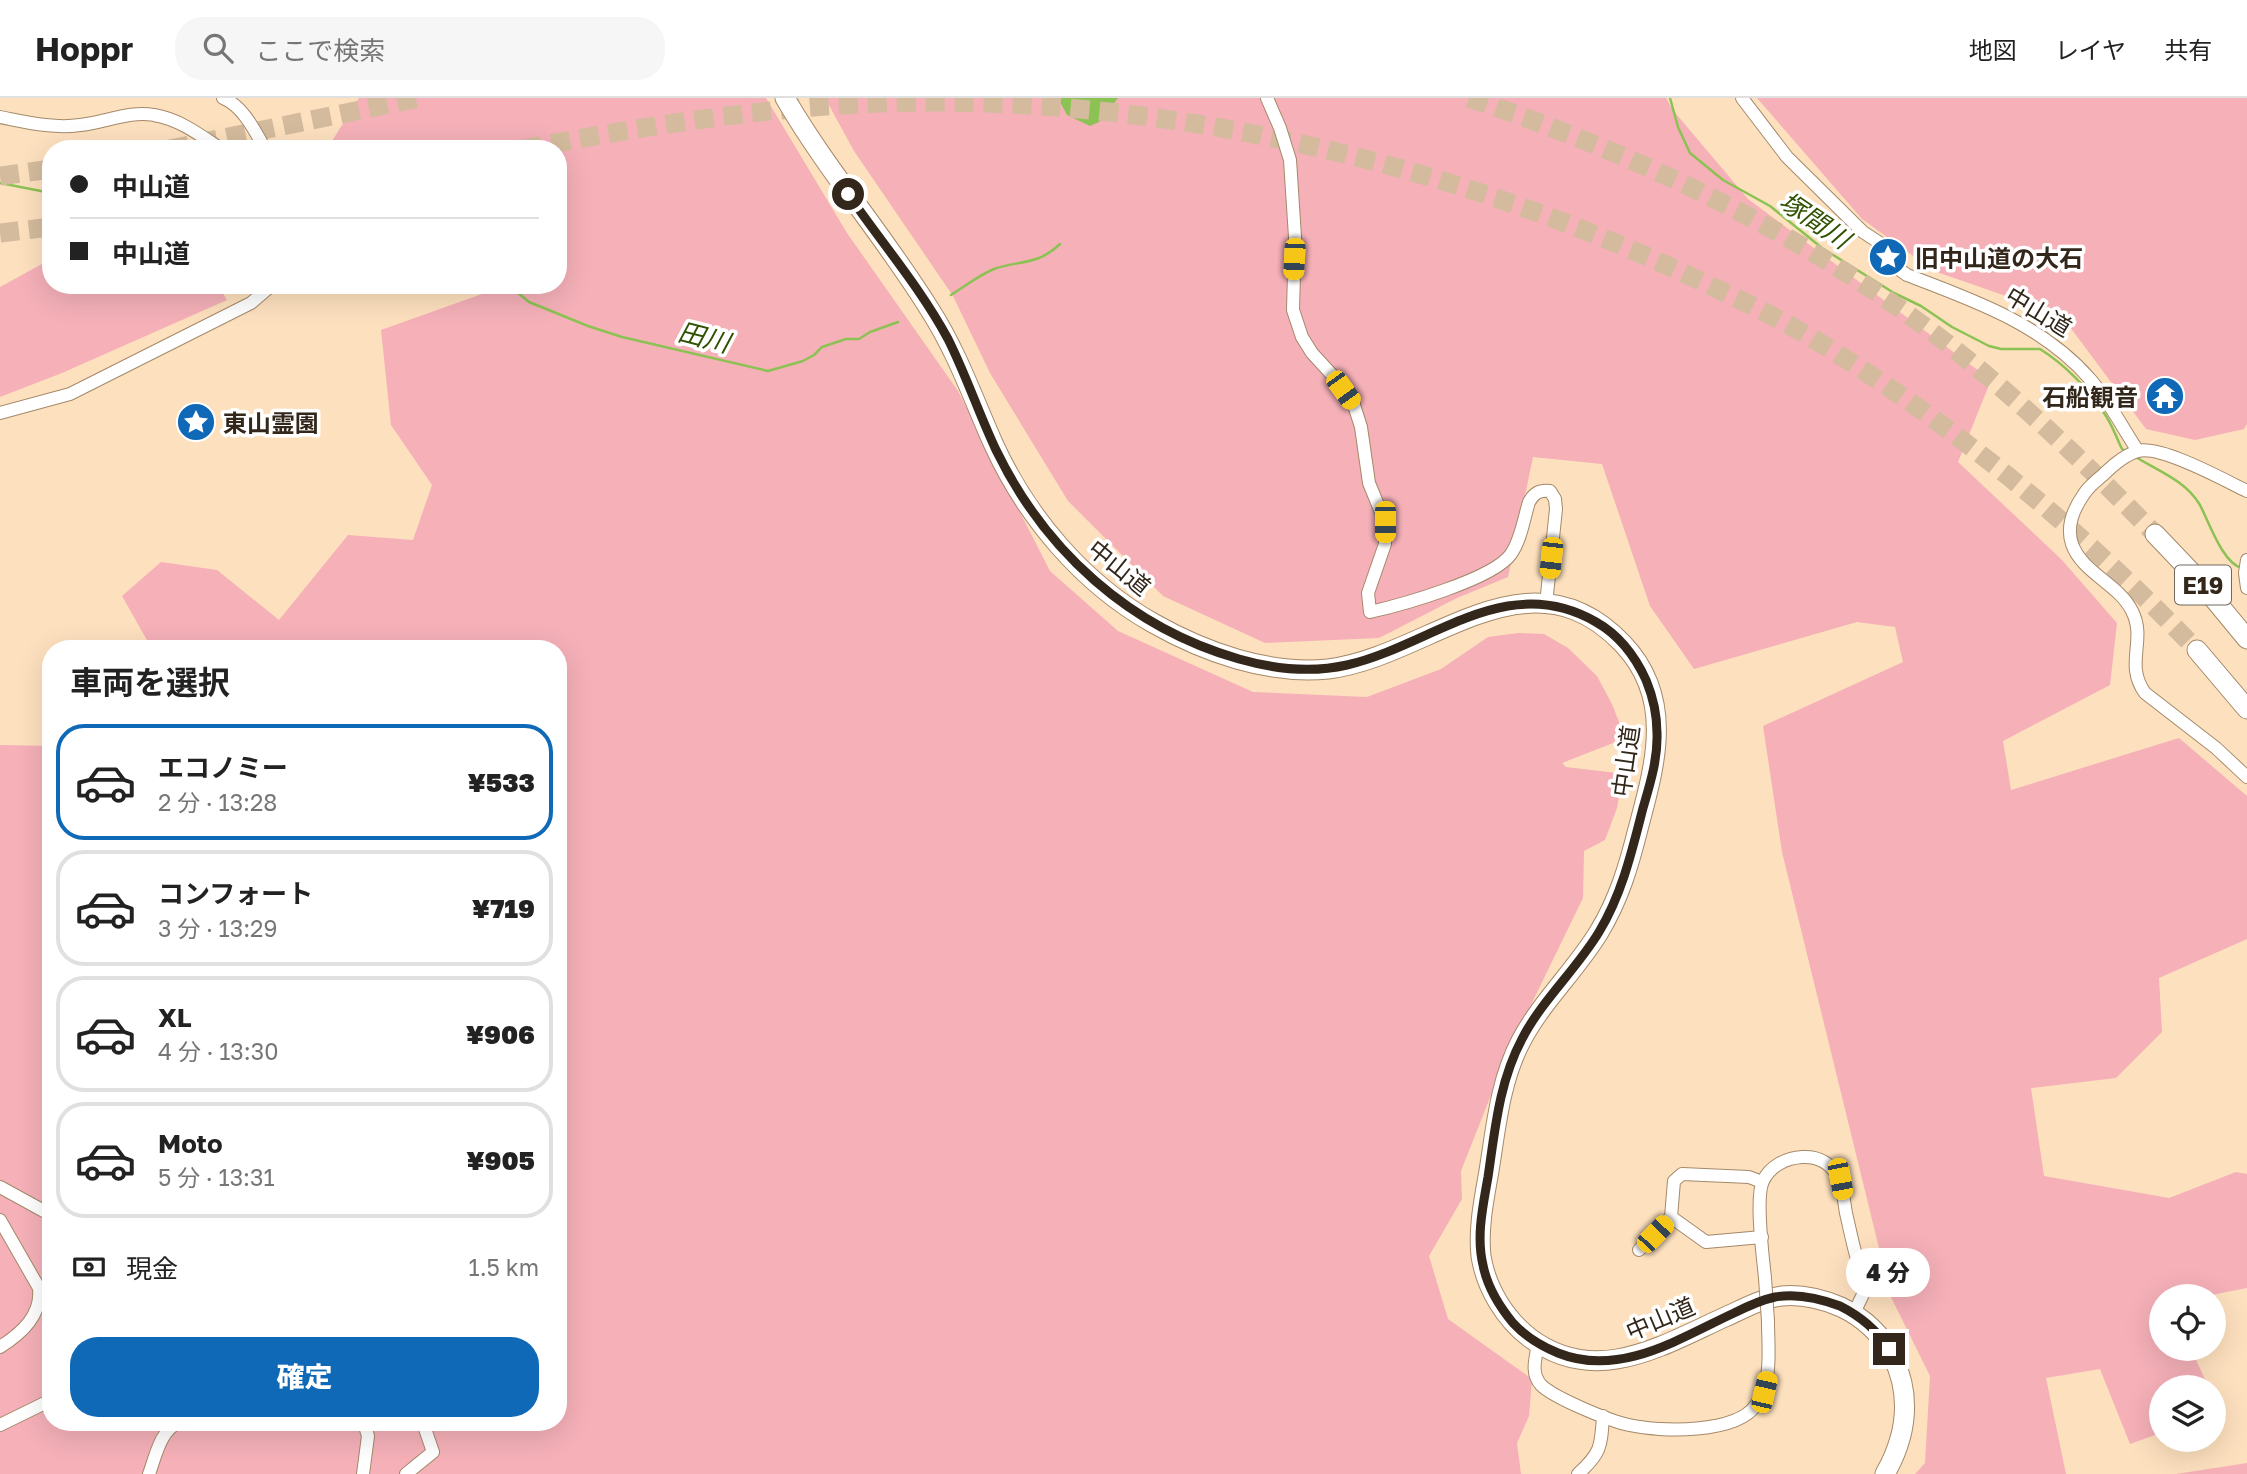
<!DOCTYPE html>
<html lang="ja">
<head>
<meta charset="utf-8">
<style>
  body { margin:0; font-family:"Golos Text","Noto Sans JP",sans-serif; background:#f6f6f6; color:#222; height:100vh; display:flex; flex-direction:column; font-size:26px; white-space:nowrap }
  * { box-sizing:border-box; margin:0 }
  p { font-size:23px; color:#767676 }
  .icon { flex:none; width:38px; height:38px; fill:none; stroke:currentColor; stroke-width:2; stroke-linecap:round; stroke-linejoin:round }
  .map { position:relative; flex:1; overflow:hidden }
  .sheet { position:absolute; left:42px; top:542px; width:525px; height:791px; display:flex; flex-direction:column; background:#fff; border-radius:28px; box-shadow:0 7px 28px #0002 }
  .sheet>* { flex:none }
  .guide { position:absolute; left:42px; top:42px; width:525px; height:154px; border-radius:28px; box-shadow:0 7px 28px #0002; display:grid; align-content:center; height:154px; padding:0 28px; background:#fff }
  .fabs { position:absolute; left:2149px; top:1186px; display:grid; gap:14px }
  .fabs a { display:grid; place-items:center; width:77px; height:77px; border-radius:50%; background:#fff; box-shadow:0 7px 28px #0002; font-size:35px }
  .end { position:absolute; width:32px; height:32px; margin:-16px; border:9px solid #32271a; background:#fff; box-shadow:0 0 0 4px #fff }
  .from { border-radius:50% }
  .bubble { position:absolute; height:49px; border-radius:24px; background:#fff; box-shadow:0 7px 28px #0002; font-size:23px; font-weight:800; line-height:49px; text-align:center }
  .car { position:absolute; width:21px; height:42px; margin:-21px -10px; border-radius:9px; box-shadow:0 0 5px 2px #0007; background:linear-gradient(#f5c518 24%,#345 0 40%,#f5c518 0 76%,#345 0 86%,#f5c518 0) }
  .guide b { display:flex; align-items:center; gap:24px; height:66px; font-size:26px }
  .guide b+b { border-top:2px solid #e0e0e0 }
  .guide i { width:18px; height:18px; background:#222 }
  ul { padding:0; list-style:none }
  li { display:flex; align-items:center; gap:21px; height:116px; margin:0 14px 10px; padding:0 14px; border:4px solid #e0e0e0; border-radius:28px }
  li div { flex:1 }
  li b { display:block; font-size:26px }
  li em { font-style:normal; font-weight:800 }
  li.active { border-color:#0f69b6 }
  li>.icon { width:63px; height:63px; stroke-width:1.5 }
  h2 { padding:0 28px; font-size:32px; line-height:84px }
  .pay { display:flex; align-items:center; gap:18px; height:77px; padding:0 28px; font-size:26px }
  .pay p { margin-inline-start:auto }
  .button { display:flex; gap:14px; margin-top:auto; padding:14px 28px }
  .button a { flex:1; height:80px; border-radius:28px; background:#0f69b6; color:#fff; font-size:28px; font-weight:800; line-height:80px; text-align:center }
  header { display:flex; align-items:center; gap:42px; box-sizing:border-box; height:98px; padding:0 35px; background:#fff; border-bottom:2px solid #e0e0e0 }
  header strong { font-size:33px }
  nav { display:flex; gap:38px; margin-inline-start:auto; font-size:24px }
  .search { width:490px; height:63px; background:#f6f6f6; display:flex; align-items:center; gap:18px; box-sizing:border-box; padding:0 24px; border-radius:28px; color:#767676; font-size:26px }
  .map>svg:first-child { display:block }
  .green { fill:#f5b0b8 }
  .water { fill:#8bc253 }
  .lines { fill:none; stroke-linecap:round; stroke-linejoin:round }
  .stream { stroke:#8bc253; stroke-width:2.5 }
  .highway-tunnel { stroke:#d4bb9d; stroke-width:19; stroke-dasharray:19 10; stroke-linecap:butt }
  .minor-casing { stroke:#a48969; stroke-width:14 }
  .highway-casing { stroke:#a48969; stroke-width:21 }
  .minor { stroke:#fff; stroke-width:12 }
  .highway { stroke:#fff; stroke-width:19 }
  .minor-bridge-casing { stroke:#a48969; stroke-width:14; stroke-linecap:butt }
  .minor-bridge { stroke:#fff; stroke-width:12 }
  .route { stroke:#32271a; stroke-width:9 }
  .labels { text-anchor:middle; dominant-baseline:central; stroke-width:7; stroke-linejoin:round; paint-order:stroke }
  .shield { fill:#fff; stroke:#70685f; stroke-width:2 }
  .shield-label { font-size:23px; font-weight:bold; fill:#32271a }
  .poi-label { font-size:24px; font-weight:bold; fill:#32271a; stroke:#fff; text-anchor:start }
  .street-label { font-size:24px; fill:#32271a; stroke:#fff }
  .water-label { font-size:26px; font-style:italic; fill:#305200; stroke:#fff }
</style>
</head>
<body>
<header>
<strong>Hoppr</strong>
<div class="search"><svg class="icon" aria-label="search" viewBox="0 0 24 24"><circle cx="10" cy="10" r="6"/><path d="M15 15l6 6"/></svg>ここで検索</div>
<nav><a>地図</a><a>レイヤ</a><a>共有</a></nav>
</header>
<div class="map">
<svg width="2247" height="1376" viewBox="0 0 2247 1376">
  <rect width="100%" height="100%" fill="#fde0be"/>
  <g class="green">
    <polygon points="359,0 766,0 847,135 958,293 1050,473 1118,533 1253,594 1367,599 1441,571 1488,539 1518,535 1544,536 1568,550 1597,578 1612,606 1621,629 1621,636 1613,645 1562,665 1566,669 1617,675 1622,682 1617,710 1605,742 1584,753 1583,800 1508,954 1461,1073 1462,1101 1429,1158 1448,1221 1532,1281 1529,1318 1517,1345 1521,1376 0,1376 0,647 51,648 51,1325 558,1325 558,551 152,551 122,498 161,464 217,472 279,522 348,437 413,442 432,387 391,327 381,232 507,187 558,187 558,51 327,51"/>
    <polygon points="825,0 1666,0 1672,11 1748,101 1991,282 1958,364 2061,461 2117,525 2110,587 2003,643 2011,692 2179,640 2247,698 2247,841 2159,880 2162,934 2116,980 2031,990 2044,1078 2169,1100 2236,1074 2247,1076 2247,1190 2201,1199 2161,1199 2161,1251 2191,1251 2209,1290 2161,1290 2161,1335 2130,1346 2100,1271 2046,1280 2066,1376 1915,1376 1925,1365 1930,1278 1891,1199 1782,754 1763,628 1903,564 1895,529 1857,524 1694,571 1650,508 1602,366 1533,359 1508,479 1457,500 1379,540 1265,545 1163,498 1068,403 990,275 953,198 854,53"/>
    <polygon points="1757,0 2247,0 2247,326 2244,331 2195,342 2146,331 2061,217 1934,173 1862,121"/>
    <polygon points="51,161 51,187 218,187 227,202 62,275 0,299 0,189"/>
    <polygon points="2247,1365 2247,1376 2176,1376"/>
  </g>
  <polygon class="water" points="1058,0 1118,0 1099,24 1090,28 1067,17"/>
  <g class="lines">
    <g class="stream">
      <path d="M1670,0l8,29 12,26 33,27 47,26 52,42 72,45 27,13 31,21 37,19 12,3h39c24,15 49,40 64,64 8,11 12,24 18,36l4,2"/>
      <polyline points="0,85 51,95"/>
      <polyline points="504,187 512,190 529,204 588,228 622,239 768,273 803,263 814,257 822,249 846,241 859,241 870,234 898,224"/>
      <path d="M951,197c13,-8 28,-20 43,-26 25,-9 43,-3 66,-25"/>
      <path d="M2134,358c24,15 51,24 66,49 9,17 23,59 42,63"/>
    </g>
    <g class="highway-tunnel">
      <path d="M1469,0c167,56 335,135 475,243 76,59 144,125 211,193"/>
      <polyline points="170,51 419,0"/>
      <path d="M523,51c138,-26 279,-48 420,-47 248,2 514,65 738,170 47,22 95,44 139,71 139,85 264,190 377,307"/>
      <polyline points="0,78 51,71"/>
      <polyline points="0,135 51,129"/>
    </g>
    <g class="minor-casing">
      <g id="minor">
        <path d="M223,0c20,8 32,33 42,51"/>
        <path d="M1267,0l13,30 10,32 5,77 -2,73 9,27 10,16 22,24 19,25 8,25 8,56 16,39v22l-17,49 2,19c31,-7 124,-33 141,-58 10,-14 13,-36 18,-52 5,-9 10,-12 21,-11l5,8 1,10 -10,95"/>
        <path d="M1742,0l45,59 76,75 26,17 11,21 7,5c66,25 135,49 183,104 19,22 32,48 48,72"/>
        <path d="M0,19c26,5 54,12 80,8 24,-2 50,-15 74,-10 25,4 46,20 67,34"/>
        <polyline points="0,315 70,296 251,205 272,187"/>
        <path d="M2247,393c-23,-11 -86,-46 -109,-40 -14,4 -26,15 -35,24 -7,6 -14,11 -19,19 -10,14 -18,32 -12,50 10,29 47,40 60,67 15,29 -8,53 13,82l71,55 31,29"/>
        <polyline points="2247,462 2245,475 2247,490"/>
        <polyline points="0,1089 51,1117"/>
        <polyline points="1671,1119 1706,1144 1762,1139"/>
        <path d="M0,1122l39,68c3,27 -17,45 -39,59"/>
        <polyline points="1639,1152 1671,1119 1674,1083 1682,1076 1749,1079 1762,1084"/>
        <path d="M1765,1180c-2,-20 -10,-81 -2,-97 7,-15 23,-23 39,-24 16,-1 28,6 36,19 5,11 6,26 8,37 6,26 10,49 21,73l-13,27"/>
        <path d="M1538,1246c-2,13 -8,29 3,41 13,13 69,36 88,40 32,7 107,9 127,-20 17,-25 12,-56 12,-84"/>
        <polyline points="0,1327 51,1302"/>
        <path d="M149,1376c6,-16 12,-46 30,-51"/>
        <polyline points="363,1376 368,1338 364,1325"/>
        <polyline points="406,1376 433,1354 423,1325"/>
        <path d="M1578,1376c23,-21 23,-27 25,-58"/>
      </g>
    </g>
    <g class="highway-casing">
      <g id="highway">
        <path d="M785,0c43,74 100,139 145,212 27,42 43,88 63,133 33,73 89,140 160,180 51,29 115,52 175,46 101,-12 200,-125 295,-25 52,55 32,121 15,185 -9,36 -19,70 -39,103 -23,38 -57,69 -78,109 -21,40 -25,86 -32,130 -5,28 -11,57 -8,85 5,32 24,63 49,82 66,49 131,8 195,-21 18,-8 37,-19 57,-21 21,-2 40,3 59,11 23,11 41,28 52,50 19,40 13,80 -8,117"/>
        <polyline points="2155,436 2195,478 2247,541"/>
        <polyline points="2197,552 2247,611"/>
      </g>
    </g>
    <use href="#minor" class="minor"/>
    <use href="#highway" class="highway"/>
    <g class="minor-bridge-casing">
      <polyline id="minor-bridge" points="1765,1180 1768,1223"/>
    </g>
    <use href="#minor-bridge" class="minor-bridge"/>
  </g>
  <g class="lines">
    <path class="route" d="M848,96c33,48 72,93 100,145 18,36 31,75 48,111 49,101 134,178 243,209 35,10 73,14 108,6 86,-20 159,-95 249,-43 23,13 39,34 50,58 7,17 11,34 11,53 1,26 -7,51 -14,75 -11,43 -21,86 -44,124 -23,38 -57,68 -77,107 -23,43 -27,91 -34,138 -5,29 -12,59 -5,88 4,21 16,41 30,58 12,13 28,23 45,30 62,25 122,-15 176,-40 14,-7 27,-13 41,-16 22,-4 44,1 65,9 20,10 37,24 49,43"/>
  </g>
  <defs>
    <g id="sight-disc" transform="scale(2.0125)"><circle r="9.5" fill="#0f69b6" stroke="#fff"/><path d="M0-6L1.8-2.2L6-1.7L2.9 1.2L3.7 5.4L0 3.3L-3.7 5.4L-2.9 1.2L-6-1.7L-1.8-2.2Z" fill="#fff"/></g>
    <g id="temple-disc" transform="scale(2.0125)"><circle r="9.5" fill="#0f69b6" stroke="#fff"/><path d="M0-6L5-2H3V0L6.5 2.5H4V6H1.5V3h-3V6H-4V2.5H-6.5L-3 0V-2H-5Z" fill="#fff"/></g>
  </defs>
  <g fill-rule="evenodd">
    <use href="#sight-disc" x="1888" y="159"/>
    <use href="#temple-disc" x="2165" y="298"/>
    <use href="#sight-disc" x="196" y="324"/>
  </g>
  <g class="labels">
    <rect class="shield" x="2175" y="467.5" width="56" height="39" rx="5"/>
    <g class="shield-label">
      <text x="2203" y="487">E19</text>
    </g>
    <g class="poi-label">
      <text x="1915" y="159">旧中山道の大石</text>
      <text x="2138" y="298" text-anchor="end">石船観音</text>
      <text x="223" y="324">東山霊園</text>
    </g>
    <g class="street-label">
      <text transform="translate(2039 213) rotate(31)">中山道</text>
      <text transform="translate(1120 469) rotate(39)">中山道</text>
      <text transform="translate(1625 663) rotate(-82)">中山道</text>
      <text transform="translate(1660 1220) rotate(-23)">中山道</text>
    </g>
    <g class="water-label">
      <text transform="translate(1815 122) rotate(34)">塚間川</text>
      <text transform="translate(704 239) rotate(14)">田川</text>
    </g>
  </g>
</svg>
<div class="fabs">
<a><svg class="icon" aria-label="locate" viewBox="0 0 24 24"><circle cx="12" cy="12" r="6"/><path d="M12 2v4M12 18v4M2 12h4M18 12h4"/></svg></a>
<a><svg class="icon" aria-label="layers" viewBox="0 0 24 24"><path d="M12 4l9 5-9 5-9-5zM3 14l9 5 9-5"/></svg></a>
</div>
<i class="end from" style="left:848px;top:96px"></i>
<i class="end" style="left:1889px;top:1251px"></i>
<div class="bubble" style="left:1846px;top:1150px;width:84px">4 分</div>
<i class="car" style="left:1294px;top:161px;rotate:183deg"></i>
<i class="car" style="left:1343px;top:292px;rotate:144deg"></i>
<i class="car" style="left:1385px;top:424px;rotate:180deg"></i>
<i class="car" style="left:1551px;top:460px;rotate:186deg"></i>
<i class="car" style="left:1840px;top:1081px;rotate:169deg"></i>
<i class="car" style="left:1655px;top:1136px;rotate:44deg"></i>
<i class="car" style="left:1764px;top:1294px;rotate:13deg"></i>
<div class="guide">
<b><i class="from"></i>中山道</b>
<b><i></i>中山道</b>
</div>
<section class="sheet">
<h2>車両を選択</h2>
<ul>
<li class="active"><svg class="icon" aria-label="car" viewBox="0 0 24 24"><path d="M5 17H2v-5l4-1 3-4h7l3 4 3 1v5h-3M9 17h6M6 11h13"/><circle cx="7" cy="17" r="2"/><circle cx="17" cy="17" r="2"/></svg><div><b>エコノミー</b><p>2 分 · 13:28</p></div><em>¥533</em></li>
<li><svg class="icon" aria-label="car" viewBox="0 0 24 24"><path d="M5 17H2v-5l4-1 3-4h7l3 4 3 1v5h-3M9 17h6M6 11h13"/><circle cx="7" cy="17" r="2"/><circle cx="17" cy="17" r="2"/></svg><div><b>コンフォート</b><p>3 分 · 13:29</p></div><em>¥719</em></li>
<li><svg class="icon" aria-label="car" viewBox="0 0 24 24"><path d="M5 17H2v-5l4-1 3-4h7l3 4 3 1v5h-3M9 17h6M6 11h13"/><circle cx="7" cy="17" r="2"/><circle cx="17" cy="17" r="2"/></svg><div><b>XL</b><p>4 分 · 13:30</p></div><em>¥906</em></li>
<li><svg class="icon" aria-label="car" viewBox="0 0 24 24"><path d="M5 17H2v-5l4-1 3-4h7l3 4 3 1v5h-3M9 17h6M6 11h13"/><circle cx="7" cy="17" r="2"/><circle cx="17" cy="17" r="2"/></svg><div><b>Moto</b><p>5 分 · 13:31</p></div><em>¥905</em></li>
</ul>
<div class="pay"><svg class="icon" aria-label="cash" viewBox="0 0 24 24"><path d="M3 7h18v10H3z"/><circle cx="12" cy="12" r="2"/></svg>現金<p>1.5 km</p></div>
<div class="button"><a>確定</a></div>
</section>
</div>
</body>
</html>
